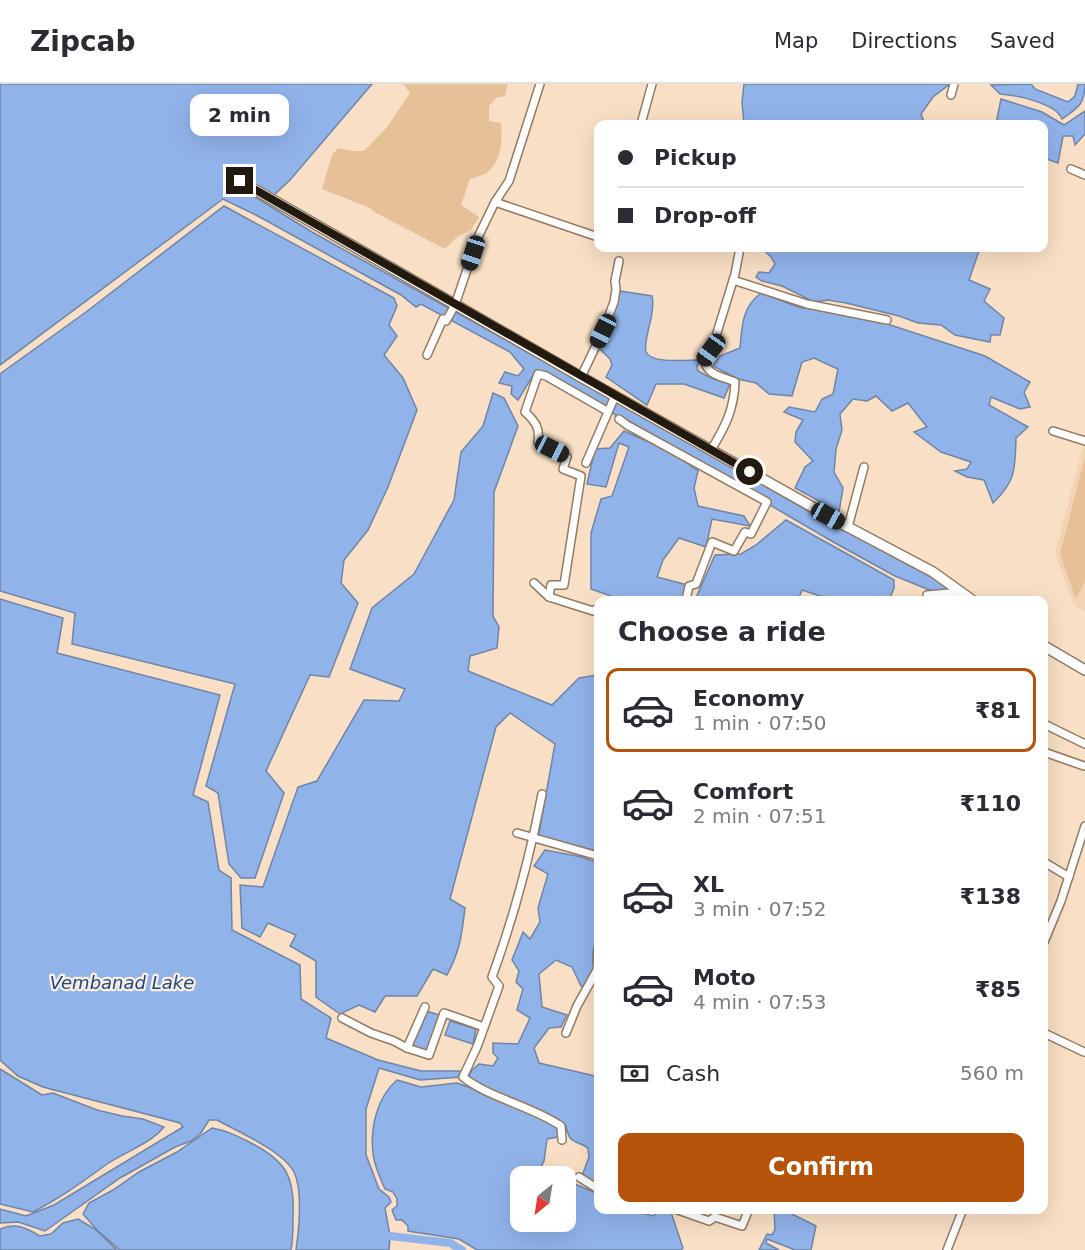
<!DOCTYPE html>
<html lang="en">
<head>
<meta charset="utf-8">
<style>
  body { margin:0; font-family:"DejaVu Sans",sans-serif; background:#f7f7f7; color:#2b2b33; height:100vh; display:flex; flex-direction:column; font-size:22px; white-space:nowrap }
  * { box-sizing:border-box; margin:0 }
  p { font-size:20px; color:#7c7c81 }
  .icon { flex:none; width:33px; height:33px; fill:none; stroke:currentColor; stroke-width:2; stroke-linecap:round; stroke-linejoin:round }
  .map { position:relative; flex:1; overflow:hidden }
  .side { position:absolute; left:594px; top:512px; width:454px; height:618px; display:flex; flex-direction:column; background:#fff; border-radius:12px; box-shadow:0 6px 24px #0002 }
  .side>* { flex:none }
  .hud { position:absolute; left:594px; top:36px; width:454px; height:132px; border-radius:12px; box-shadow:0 6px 24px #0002; display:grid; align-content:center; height:132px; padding:0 24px; background:#fff }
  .needle { width:39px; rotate:210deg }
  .buttons { position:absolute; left:510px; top:1082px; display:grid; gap:12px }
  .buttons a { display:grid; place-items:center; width:66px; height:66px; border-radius:12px; background:#fff; box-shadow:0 6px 24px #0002; font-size:30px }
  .end { position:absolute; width:27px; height:27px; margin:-14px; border:8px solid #22190f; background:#fff; box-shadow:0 0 0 3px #fff }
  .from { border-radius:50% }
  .bubble { position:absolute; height:42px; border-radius:12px; background:#fff; box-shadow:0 6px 24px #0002; font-size:20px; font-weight:800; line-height:42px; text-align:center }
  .car { position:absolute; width:18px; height:36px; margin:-18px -9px; border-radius:8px; box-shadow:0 0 4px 2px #0007; background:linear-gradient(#222 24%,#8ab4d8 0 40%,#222 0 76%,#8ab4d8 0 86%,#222 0) }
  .hud b { display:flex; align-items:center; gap:21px; height:57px; font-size:22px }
  .hud b+b { border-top:2px solid #e1e1e2 }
  .hud i { width:15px; height:15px; background:#2b2b33 }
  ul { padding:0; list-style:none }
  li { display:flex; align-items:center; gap:18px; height:84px; margin:0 12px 9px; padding:0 12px; border:3px solid transparent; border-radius:12px }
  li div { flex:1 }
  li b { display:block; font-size:22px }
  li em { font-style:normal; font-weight:800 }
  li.selected { border-color:#b45309 }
  li>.icon { width:54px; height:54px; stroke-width:1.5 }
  h2 { padding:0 24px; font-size:27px; line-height:72px }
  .pay { display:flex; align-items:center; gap:15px; height:66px; padding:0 24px; font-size:22px }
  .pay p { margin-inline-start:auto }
  .button { display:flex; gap:12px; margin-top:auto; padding:12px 24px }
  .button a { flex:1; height:69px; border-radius:12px; background:#b45309; color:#fff; font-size:24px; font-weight:800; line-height:69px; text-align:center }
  header { display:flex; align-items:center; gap:36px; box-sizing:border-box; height:84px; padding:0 30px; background:#fff; border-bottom:2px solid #e1e1e2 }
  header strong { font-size:28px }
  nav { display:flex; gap:33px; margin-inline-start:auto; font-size:21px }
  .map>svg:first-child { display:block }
  .built { fill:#f2d3b3 }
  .green { fill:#e6c198 }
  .water { fill:#90b3ea; stroke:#6f85a8; stroke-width:1.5 }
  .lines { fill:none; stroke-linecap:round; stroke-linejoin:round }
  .canal { stroke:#90b3ea; stroke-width:8 }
  .street-casing { stroke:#927b63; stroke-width:10 }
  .secondary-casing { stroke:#927b63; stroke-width:12 }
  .street { stroke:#fff; stroke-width:7 }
  .secondary { stroke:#fff; stroke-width:9 }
  .route { stroke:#22190f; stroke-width:8 }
  .labels { text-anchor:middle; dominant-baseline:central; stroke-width:4.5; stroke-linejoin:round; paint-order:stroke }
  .water-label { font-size:18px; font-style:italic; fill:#1b4586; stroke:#fdeede }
</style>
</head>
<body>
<header>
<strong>Zipcab</strong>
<nav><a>Map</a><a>Directions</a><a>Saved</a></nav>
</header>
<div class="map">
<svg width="1085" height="1166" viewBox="0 0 1085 1166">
  <rect width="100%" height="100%" fill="#f8dfc5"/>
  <polygon class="built" points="1085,354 1085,528 1074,521 1055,470"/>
  <g class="green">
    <path d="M403,0h105l-3,12 -9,2 -7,8v15l12,2c2,17 0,41 -16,51 -4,2 -10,3 -15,5l-9,26 18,12 -8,13 -14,7 -12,12 -69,-36 -6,-5 -48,-19 10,-34 6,-7 14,3h12l23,-24 23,-34z"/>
    <polygon points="1085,373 1085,497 1076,515 1060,470"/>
  </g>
  <g class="water">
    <polygon points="0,0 372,0 290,96 273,112 239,93 234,100 312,148 705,367 808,427 935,495 961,514 954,516 895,492 835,459 542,288 535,288 518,316 511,310 512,302 499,299 505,288 518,292 524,285 510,268 421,220 416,223 401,211 256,131 223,115 0,281"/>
    <polygon points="744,0 950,0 933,13 921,30 925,40 744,40 742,18"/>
    <path d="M1031,0l4,5 33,13 7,-6 3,-12h7c0,20 -7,24 -23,35 -6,-16 -46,-24 -62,-25l-9,-9z"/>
    <polygon points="1001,15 1042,28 1064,41 1085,27 1085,50 1075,61 1073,52 1063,52 1058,79 1044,74 1044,40 996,40"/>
    <polygon points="224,122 394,214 397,222 389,241 397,252 384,271 403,294 417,326 388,403 368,446 344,476 341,499 358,519 329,593 310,591 266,687 284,709 255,794 241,794 229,780 218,709 206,702 235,600 72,560 75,529 0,507 0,290 86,228"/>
    <polygon points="761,164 980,164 969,196 990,205 984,217 1004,234 1000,251 991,251 990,258 955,251 941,241 918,239 899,232 846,219 828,216 814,218 782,202 762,197 756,193 759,188 769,189 775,180 771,173"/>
    <path d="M620,207l32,5c2,7 0,16 -1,23 -2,7 -7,28 -5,33 6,12 41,8 51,8l3,2 -3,4 1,5 13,7 19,6 -6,14 -40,-14h-28l-9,21 -41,-28 6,-12 -2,-6 -11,-11z"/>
    <path d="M761,209l40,15 23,1 45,9 116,38 45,26 -6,10 6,15 -10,2 -29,-12 -2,8 39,22 -12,11c-1,31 0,43 -23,65l-9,-23 -17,-3 -12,-6 12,-2 4,-7 -30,-10 -27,-20 13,-5 -19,-24 -16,8 -16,-15 -9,5 -14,-2 -13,15 2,16 -6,19 -2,23 9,16 -4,24 -44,-24 10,-21 8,-6 -18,-19 1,-10 7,-12 -19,-8 5,-5 26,5 7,-13 11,-5 5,-25 -24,-11 -12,4 -10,34 -23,-2 -13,-11 -18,-4 -25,-13 7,-10 20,-8c2,-22 2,-41 21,-55z"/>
    <path d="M493,309l11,5 14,28 -24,66 -1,124 6,11 -2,21 -27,8 -2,15 84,34 27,-27 19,-3v176l-60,-12 17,-95 -45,-31 -14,14 -46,172 15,9c-3,26 -5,43 -18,67l-14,-6 -16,27h-32l-10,16 -16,-7 -19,9 -24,-17v-36l-26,-15 6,-11 -28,-12 -8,14 -18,-9 -2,-43 23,2 35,-100 19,-6 47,-81 35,1 6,-12 -55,-20 22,-61 42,-34 40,-74 7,-48 22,-26z"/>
    <polygon points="624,347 669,367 698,387 694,404 698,422 744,432 750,442 712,435 706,463 679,454 663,476 657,493 688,501 684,516 622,516 591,505 591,449 601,415 612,412 629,363 619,359 606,403 587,400 595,365 610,364"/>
    <polygon points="786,436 894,496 894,504 889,516 832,516 802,506 798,516 695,516 715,471 741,470 756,461"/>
    <path d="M0,515l63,19 -6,35 163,42 -27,100 15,7 11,68 12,8 1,52 68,35 1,34 30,19 -5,20 52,22 43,11h41l-1,6 -41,3 -41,-12 -13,41v46l13,34 10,8 2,5 -6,6 5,28 -1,14h-93c3,-20 7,-60 -2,-78 -11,-21 -57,-41 -77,-52h-8l-8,13 -10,8 -16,6 -55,31 -75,53 -27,-9 -18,1v-14l26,7 28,-11 129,-78 -3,-4 -137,-36 -25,-11 -18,-16z"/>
    <path d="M545,766l37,7 16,6v69l-5,18v27l-6,12 -6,-3 -9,-19 -16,-7 -17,14 3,33 25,8 -6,12 -12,1 -15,20 5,15 56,13 3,-3v113l-16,-10 7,-19 -1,-9c-14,-9 -18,-3 -22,-22l-8,-7 -91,-40 5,-9 7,-6 14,2 5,-8 -5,-5v-10l25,1 12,-26 -13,-8 6,-21 -7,-7 3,-11 -7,-11 11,-28 7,7 10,-17 -2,-14 10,-34 -14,-8z"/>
    <polygon points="423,926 439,931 427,968 412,963"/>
    <polygon points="450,937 476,945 473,960 445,951"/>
    <path d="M0,985l42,26 11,-2 44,17 25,6 21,3 21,8c-15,18 -38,24 -57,37 -25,18 -46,34 -74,48l-33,-8z"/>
    <path d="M397,996l24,7 36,-4 17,6 80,36 4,5v7l-11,2 -3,22 -4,8 11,7h-31v45h46v-41l32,14v15h31l24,7 7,-7 11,3 12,36 -2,2h-204l-18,-11 -51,-8v-5l-6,-6h-6l-4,-10 5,-4v-7l-4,-7 -8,-3c-5,-11 -11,-24 -12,-36 -3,-25 4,-56 24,-73z"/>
    <path d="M212,1044c16,3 25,8 39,15 36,18 44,35 42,74 0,11 0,22 -2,33h-171l-23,-20 -14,-16 6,-11 24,-13 26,-18 38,-20z"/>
    <polygon points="774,1125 782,1125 816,1142 811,1166 795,1166 767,1155 766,1159 779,1166 759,1166 767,1150 772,1151 775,1146"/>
    <path d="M78,1135l17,10 22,21h-117v-21c16,-7 26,-1 40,7l11,-2 12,-11z"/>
  </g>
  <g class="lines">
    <polyline class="canal" points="390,1152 450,1159 462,1166"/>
    <g class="street-casing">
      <g id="street">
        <polyline points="951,11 954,0"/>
        <polyline points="641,40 652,0"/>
        <polyline points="1071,85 1085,91"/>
        <polyline points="495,118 598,153"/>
        <polyline points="733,196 807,220 887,236"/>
        <polyline points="427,271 443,235 446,237 455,221 478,153 495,118 509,97 540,0"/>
        <polyline points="581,293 603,247 614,218 616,205 615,197 619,177"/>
        <polyline points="619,335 627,341 767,418 751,450 745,448 734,467 712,458 696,500 689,502 686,516"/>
        <polyline points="1053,347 1085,357"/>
        <path d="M711,366c14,-23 23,-40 24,-68 -14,-6 -27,-6 -31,-22l8,-11 23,-75 5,-26"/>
        <polyline points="586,379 615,312"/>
        <polyline points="848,443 864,383"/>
        <polyline points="534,499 549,513"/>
        <polyline points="927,511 961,508"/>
        <path d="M598,524l-5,3 -44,-14 2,-12h13l17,-109 -18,-7 4,-12 -29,-15c2,-14 -2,-20 -13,-30l13,-38 8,2 61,35"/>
        <polyline points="1044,640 1085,660"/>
        <polyline points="1044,668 1084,682"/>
        <path d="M542,710c-12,62 -28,123 -50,183l7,9 -22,61 -14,30c26,21 69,29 98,49l1,14"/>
        <polyline points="517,749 598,772"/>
        <polyline points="1044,778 1069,793"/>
        <polyline points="1044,858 1061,817 1085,742"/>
        <polyline points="425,923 407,964 429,971 444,929 484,943"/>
        <polyline points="342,934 371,949 394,957 407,964"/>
        <polyline points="566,949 577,922 597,886 598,868"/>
        <polyline points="1044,949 1084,968"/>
        <polyline points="579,1093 598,1105"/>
        <polyline points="645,1125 650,1125"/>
        <polyline points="675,1125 709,1137 715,1133 742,1142 749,1125"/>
        <polyline points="947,1166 963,1125"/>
      </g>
    </g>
    <g class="secondary-casing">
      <g id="secondary">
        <polyline points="240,97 581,293 848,443 933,488 972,516"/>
        <polyline points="1044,562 1085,586"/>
      </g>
    </g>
    <use href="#street" class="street"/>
    <use href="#secondary" class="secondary"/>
  </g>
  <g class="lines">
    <polyline class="route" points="240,97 750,388"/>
  </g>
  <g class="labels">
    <g class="water-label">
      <text x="122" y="898">Vembanad Lake</text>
    </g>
  </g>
</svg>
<div class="buttons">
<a><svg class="needle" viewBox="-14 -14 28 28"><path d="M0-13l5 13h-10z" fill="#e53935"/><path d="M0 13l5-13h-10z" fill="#7c7c81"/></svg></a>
</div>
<i class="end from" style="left:750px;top:388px"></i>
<i class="end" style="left:240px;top:97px"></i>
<div class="bubble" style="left:190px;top:10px;width:99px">2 min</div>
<i class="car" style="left:473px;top:169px;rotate:198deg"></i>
<i class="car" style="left:603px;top:247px;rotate:206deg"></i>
<i class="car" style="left:711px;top:266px;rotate:216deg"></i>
<i class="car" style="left:552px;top:365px;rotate:117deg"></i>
<i class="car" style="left:828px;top:432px;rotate:119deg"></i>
<div class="hud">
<b><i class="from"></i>Pickup</b>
<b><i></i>Drop-off</b>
</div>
<section class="side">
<h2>Choose a ride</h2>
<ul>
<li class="selected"><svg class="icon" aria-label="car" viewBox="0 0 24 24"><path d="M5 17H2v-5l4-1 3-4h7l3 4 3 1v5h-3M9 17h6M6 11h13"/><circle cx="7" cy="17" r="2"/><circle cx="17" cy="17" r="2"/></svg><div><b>Economy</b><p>1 min · 07:50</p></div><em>₹81</em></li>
<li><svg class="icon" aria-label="car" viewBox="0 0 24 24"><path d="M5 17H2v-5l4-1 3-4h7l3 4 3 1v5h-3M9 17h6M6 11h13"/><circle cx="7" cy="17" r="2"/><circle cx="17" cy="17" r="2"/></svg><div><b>Comfort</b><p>2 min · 07:51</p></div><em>₹110</em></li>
<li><svg class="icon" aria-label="car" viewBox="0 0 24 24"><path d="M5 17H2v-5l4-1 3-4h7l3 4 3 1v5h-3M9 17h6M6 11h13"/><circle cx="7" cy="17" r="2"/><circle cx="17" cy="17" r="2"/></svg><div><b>XL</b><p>3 min · 07:52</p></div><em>₹138</em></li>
<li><svg class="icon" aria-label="car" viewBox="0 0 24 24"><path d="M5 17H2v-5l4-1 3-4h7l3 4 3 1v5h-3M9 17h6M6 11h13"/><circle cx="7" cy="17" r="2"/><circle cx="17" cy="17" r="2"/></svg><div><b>Moto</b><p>4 min · 07:53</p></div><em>₹85</em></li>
</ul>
<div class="pay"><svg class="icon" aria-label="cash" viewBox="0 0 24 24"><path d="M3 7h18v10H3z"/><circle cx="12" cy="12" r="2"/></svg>Cash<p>560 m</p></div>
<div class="button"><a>Confirm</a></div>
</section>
</div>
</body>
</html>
